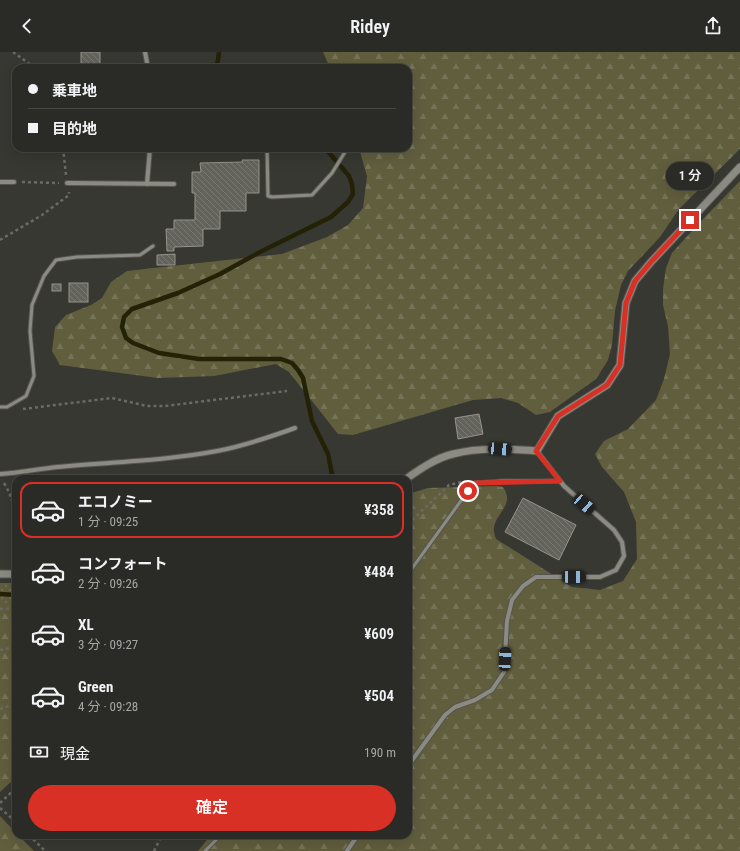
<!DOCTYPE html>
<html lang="ja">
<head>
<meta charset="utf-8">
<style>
  body { margin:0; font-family:"Roboto Condensed","Noto Sans JP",sans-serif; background:#32322e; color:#f1f3f6; height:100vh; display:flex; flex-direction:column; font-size:15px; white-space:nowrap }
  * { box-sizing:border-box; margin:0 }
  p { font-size:13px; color:#a5a7a7 }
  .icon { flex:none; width:22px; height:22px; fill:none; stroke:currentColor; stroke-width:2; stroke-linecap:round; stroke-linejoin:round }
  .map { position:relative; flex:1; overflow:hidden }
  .drawer { position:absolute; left:12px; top:423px; width:400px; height:364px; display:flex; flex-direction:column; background:#2a2a26; border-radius:12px; box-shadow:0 4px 16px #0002,0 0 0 1px #464643 }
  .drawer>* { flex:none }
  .hud { position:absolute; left:12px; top:12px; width:400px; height:88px; border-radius:12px; box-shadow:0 4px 16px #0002,0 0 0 1px #464643; display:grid; align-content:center; height:88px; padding:0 16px; background:#2a2a26 }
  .end { position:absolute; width:18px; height:18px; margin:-9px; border:5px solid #d93025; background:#fff; box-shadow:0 0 0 2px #fff }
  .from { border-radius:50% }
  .bubble { position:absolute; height:28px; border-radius:14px; background:#2a2a26; box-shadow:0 4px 16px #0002,0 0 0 1px #464643; font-size:13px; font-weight:600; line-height:28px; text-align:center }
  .car { position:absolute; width:12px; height:24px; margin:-12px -6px; border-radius:5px; box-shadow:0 0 3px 1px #0007; background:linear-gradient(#222 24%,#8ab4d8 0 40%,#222 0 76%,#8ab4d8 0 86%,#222 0) }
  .hud b { display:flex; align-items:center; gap:14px; height:38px; font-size:15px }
  .hud b+b { border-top:1px solid #464643 }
  .hud i { width:10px; height:10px; background:#f1f3f6 }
  ul { padding:7px 0 0; list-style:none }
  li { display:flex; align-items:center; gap:12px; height:56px; margin:0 8px 6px; padding:0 8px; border:2px solid transparent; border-radius:12px }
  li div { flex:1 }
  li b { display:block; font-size:15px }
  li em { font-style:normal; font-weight:600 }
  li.active { border-color:#d93025 }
  li>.icon { width:36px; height:36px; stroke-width:1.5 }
  .pay { display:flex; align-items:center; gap:10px; height:44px; padding:0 16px; font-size:15px }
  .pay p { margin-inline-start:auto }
  .primary-button { display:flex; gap:8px; margin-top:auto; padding:8px 16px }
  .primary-button a { flex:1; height:46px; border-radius:24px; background:#d93025; color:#fff; font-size:16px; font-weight:600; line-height:46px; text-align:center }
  header { display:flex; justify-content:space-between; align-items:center; height:52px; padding:0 16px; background:#2a2a26; font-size:18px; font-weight:600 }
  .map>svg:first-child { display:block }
  .forest { fill:url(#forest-firs) }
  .park { fill:url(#park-dots) }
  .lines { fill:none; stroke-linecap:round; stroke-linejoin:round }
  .stream { stroke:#232206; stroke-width:4.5 }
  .building { fill:url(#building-back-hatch); stroke:#94948c }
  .service-casing { stroke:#55554e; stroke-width:5 }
  .minor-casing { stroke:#55554e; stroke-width:6 }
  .tertiary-casing { stroke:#55554e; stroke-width:9 }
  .path { stroke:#6b6b66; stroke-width:2.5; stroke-dasharray:3 3; stroke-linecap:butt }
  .service { stroke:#8b8b83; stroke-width:3 }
  .minor { stroke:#8b8b83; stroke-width:4 }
  .tertiary { stroke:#8b8b83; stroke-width:7 }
  .route { stroke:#d93025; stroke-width:5 }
</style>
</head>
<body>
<header><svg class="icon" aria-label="back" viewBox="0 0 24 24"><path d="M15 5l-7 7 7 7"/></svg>Ridey<svg class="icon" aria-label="share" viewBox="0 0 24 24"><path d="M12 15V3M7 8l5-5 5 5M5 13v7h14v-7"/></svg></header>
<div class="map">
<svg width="740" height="799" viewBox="0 0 740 799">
  <defs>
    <pattern id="forest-firs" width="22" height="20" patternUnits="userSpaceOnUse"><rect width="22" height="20" fill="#605e3d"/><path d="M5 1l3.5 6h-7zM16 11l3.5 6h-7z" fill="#767458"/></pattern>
    <pattern id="park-dots" width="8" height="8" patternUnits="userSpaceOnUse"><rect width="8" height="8" fill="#605e3d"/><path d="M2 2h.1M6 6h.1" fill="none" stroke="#767458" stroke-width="1.8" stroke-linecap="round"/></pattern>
    <pattern id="building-back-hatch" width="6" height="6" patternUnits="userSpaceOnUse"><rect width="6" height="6" fill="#63635c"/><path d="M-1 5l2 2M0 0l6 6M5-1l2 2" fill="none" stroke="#797973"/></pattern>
  </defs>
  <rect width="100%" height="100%" fill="#383832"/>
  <g class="forest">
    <polygon points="323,0 740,0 740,97 679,157 660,185 628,219 621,233 615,259 612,293 608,308 596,327 550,360 536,363 518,351 501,346 473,348 353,383 338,382 289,320 276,312 214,324 158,326 60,313 52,299 55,275 66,263 91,253 102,246 111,230 127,219 282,202 327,185 348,173 363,156 367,124 359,96 408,96 408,16 330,16"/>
    <path d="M740,129v670h-542l13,-16h197v-341l20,-6 68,-2 7,1c12,17 -6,25 -9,40 -1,3 1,9 2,12l76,48 28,3 23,-9 14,-22 -1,-37 -12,-30 -22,-25 -7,-13 9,-13 24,-12 28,-29 8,-21 6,-25 -2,-28 -5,-21v-16l3,-21 6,-15 29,-32z"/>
    <polygon points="0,551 16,551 16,725 0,740"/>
    <polygon points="0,764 16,781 16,783 18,783 34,799 0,799"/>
  </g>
  <rect class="park" x="0" y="531" width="16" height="20"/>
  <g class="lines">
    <g class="stream">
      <polyline points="216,16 218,8 219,0"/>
      <polyline points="325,96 349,124 352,132 353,142 348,150 331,165 260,200 220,222 178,241 132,257 124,265 122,275 126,286 133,291 159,301 199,307 281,307 292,311 298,318 303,326 312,369 328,402 333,427"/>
      <polyline points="0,542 16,543"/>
    </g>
  </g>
  <g class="building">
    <rect x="81" y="0" width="19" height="16"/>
    <polygon points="242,108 259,108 259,141 246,141 246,159 220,159 220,177 203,177 203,194 174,195 174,199 167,199 166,177 174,177 174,168 195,168 195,141 192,141 192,120 201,120 200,111 243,110"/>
    <polygon points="175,202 175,213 157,213 157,203"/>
    <rect x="69" y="231" width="19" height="19"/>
    <rect x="52" y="232" width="9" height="7"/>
    <polygon points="479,362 483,382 458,387 455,366"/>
    <polygon points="523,446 576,473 559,508 505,480"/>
  </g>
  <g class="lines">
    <g class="service-casing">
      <g id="service">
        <polyline points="267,96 268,144 272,145 312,143 332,121 345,100 345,96"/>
        <polyline points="0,355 7,355 26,344 34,324 30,279 32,253 44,224 56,208 77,205 140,203 153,194"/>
        <polyline points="408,522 468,439 475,431 502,429 560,429"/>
        <polyline points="205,799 221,783"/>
      </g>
    </g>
    <g class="minor-casing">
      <g id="minor">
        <polyline points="145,0 148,16"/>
        <polyline points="0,130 14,130"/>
        <polyline points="67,131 174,132"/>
        <polyline points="147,132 150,96"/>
        <path d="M0,422c19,-1 38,-5 57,-7 54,-5 107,-6 160,-16 27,-5 53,-14 78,-23"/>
        <polyline points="408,714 445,663 455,655 475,648 492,638 504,620 507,569 512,548 523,534 536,525 600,525 616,518 624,504 622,490 614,478 564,434 537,399"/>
        <polyline points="347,799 358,783"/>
      </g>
    </g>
    <g class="tertiary-casing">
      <g id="tertiary">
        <path d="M406,427c14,-10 30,-21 47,-25 27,-7 56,-5 84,-3l21,-35 49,-31 13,-20 6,-62 9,-22 16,-19 89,-95"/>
        <polyline points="0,522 16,522"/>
      </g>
    </g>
    <g class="path">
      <polyline points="13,0 35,16"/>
      <polyline points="63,96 66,123"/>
      <polyline points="22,130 59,131"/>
      <polyline points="0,188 42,163 69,143 69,140"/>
      <polyline points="23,357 112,346 147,354 165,354 287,339"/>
      <path d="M4,431c9,15 10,24 10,40"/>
      <polyline points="408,472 449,433 465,429"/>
      <polyline points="0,557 16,556"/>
      <polyline points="0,598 16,595"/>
      <polyline points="0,657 16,652"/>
      <polyline points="0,751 16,736"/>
      <polyline points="0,756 16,770"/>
      <polyline points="29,783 45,799"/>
      <polyline points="154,799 162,783"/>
    </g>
    <use href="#service" class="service"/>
    <use href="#minor" class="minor"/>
    <use href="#tertiary" class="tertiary"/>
  </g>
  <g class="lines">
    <polyline class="route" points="468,439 475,431 560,429 536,399 558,364 607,333 620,313 626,251 635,229 651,210 690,168"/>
  </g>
</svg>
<i class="end from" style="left:468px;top:439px"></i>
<i class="end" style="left:690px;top:168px"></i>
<div class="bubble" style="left:666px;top:110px;width:48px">1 分</div>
<i class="car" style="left:500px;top:397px;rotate:94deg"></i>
<i class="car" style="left:584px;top:452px;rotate:131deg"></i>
<i class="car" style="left:574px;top:525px;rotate:90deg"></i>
<i class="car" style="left:505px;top:607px;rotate:3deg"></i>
<div class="hud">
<b><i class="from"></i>乗車地</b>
<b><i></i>目的地</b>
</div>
<section class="drawer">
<ul>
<li class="active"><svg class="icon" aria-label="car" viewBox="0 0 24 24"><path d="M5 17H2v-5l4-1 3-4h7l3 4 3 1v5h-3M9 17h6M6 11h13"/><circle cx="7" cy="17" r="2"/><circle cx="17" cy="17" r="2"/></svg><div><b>エコノミー</b><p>1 分 · 09:25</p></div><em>¥358</em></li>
<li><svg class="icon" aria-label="car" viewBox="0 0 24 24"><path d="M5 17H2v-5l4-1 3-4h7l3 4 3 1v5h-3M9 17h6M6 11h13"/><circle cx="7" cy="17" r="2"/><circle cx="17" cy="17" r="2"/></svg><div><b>コンフォート</b><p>2 分 · 09:26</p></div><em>¥484</em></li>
<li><svg class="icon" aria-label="car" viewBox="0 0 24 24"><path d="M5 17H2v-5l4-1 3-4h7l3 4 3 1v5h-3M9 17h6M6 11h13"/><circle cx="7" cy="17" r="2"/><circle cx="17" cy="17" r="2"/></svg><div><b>XL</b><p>3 分 · 09:27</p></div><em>¥609</em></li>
<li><svg class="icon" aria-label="car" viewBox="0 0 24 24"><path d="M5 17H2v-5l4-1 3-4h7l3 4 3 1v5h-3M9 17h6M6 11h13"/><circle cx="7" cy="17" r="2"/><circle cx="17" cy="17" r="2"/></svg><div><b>Green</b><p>4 分 · 09:28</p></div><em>¥504</em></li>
</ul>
<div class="pay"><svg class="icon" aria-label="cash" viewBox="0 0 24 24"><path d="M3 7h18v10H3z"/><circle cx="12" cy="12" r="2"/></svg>現金<p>190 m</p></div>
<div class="primary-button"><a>確定</a></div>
</section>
</div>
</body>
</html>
